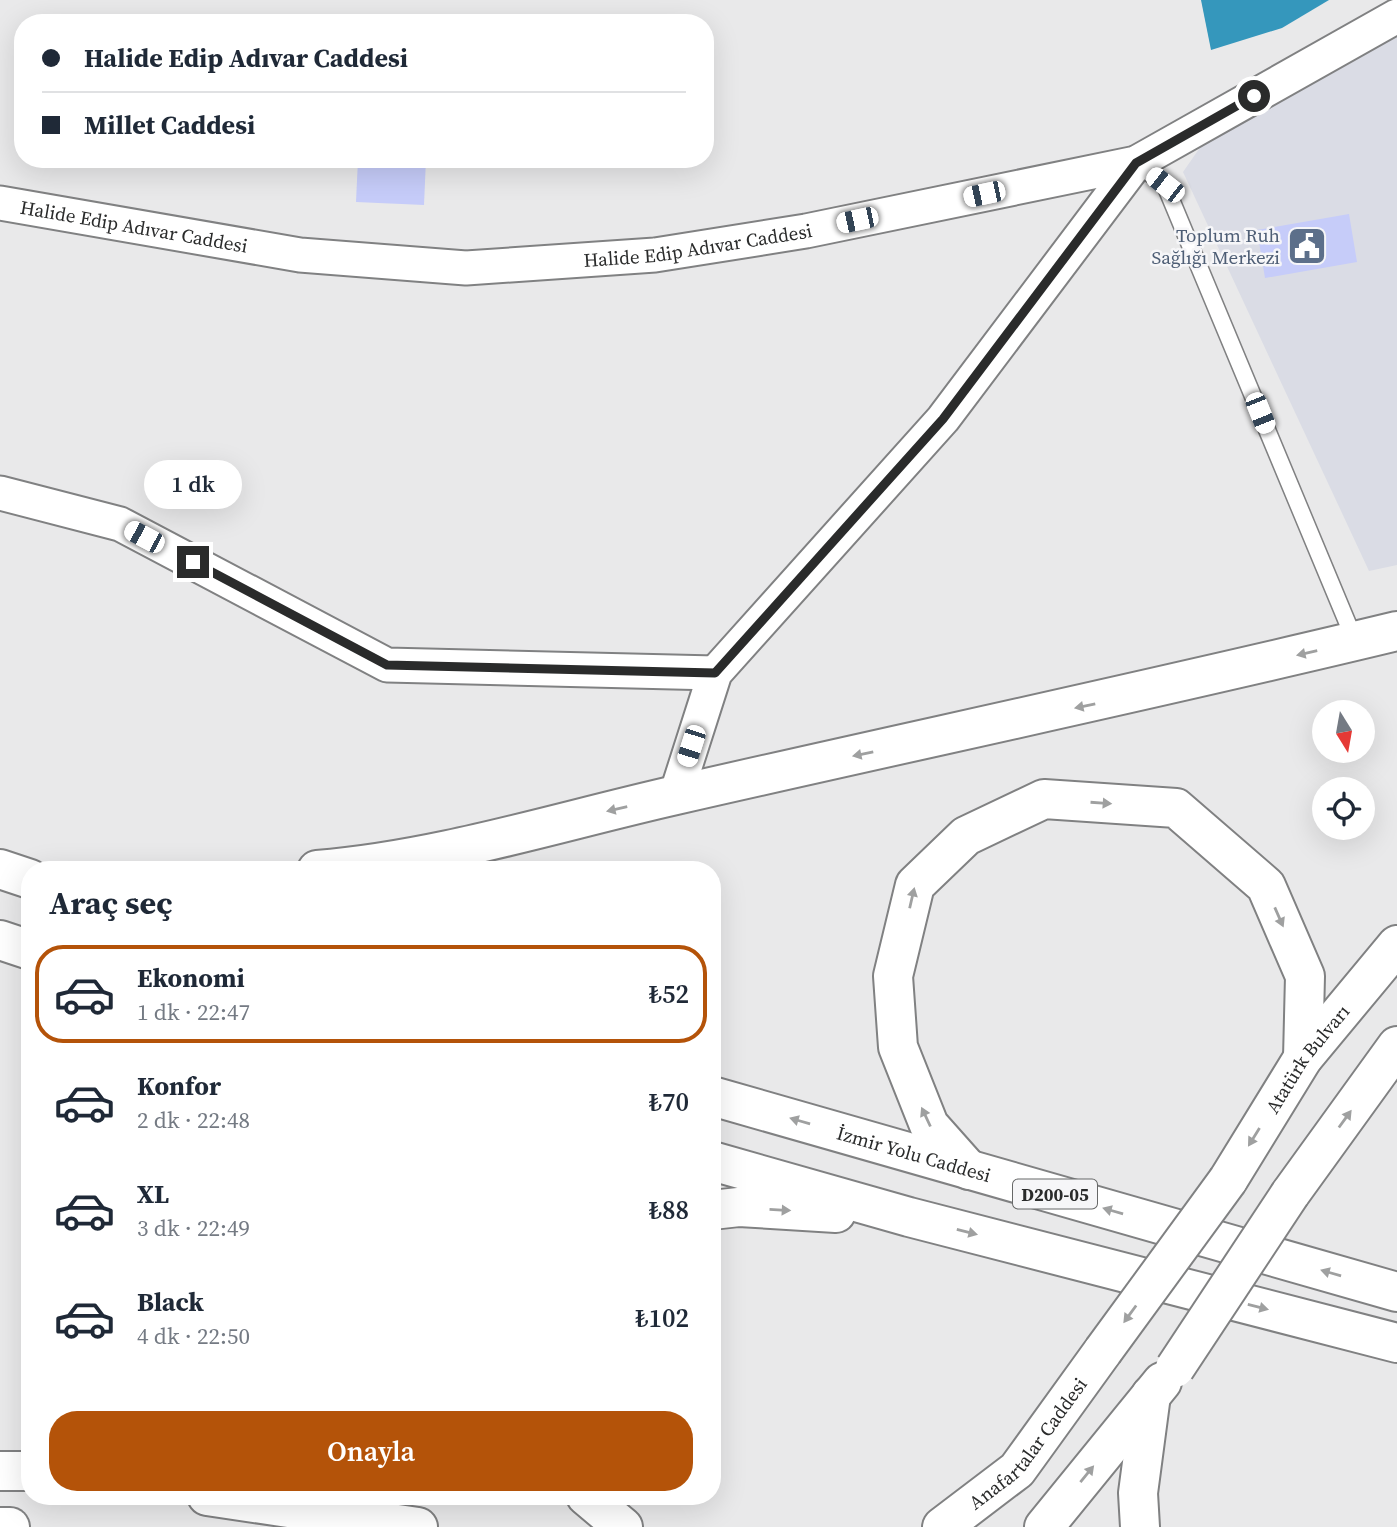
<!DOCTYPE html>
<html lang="tr">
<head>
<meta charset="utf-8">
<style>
  body { margin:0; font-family:"Source Serif 4",serif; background:#f2f2f3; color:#1f2937; height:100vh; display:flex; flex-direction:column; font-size:26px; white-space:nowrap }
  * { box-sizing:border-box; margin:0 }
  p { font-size:23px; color:#747a83 }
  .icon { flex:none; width:38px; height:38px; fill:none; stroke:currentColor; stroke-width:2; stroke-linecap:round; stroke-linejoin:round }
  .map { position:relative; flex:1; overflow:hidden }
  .details { position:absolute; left:21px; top:861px; width:700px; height:644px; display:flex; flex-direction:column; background:#fff; border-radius:28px; box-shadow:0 7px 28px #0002 }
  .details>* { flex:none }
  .top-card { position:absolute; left:14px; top:14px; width:700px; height:154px; border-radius:28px; box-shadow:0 7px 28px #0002; display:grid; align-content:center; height:154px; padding:0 28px; background:#fff }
  .needle { width:46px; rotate:169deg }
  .controls { position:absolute; left:1312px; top:700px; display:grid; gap:14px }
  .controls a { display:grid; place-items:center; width:63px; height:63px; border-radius:50%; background:#fff; box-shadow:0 7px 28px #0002; font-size:35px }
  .end { position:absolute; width:32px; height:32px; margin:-16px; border:9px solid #2a2b2b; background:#fff; box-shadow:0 0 0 4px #fff }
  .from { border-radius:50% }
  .bubble { position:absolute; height:49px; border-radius:24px; background:#fff; box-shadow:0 7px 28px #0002; font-size:23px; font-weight:600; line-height:49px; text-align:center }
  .car { position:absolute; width:21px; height:42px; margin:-21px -10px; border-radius:9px; box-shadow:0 0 5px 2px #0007; background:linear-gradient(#fff 24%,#345 0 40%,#fff 0 76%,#345 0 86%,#fff 0) }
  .top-card b { display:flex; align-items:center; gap:24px; height:66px; font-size:26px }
  .top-card b+b { border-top:2px solid #e0e1e3 }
  .top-card i { width:18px; height:18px; background:#1f2937 }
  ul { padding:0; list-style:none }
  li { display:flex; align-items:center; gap:21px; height:98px; margin:0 14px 10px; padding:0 14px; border:4px solid transparent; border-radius:28px }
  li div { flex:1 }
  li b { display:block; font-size:26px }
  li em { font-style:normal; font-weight:600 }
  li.on { border-color:#b45309 }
  li>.icon { width:63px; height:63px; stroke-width:1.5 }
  h2 { padding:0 28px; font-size:32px; line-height:84px }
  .primary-button { display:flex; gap:14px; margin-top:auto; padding:14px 28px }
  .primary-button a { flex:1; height:80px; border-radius:28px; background:#b45309; color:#fff; font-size:28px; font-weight:600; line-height:80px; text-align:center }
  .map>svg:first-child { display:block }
  .built { fill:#dadce5 }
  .water { fill:#3597bc }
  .building { fill:#c6ccf9 }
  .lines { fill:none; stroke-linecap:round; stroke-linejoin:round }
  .service-casing { stroke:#808182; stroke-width:19 }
  .minor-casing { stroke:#808182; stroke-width:37 }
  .secondary-casing { stroke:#808182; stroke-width:42 }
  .trunk-casing { stroke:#808182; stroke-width:42 }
  .service { stroke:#fff; stroke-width:16 }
  .minor { stroke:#fff; stroke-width:33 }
  .secondary { stroke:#fff; stroke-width:38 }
  .trunk { stroke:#fff; stroke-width:38 }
  .secondary-bridge-casing { stroke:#808182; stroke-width:42; stroke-linecap:butt }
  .secondary-bridge { stroke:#fff; stroke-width:38 }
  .oneway { fill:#9fa0a0 }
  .route { stroke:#2a2b2b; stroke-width:9 }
  .labels { text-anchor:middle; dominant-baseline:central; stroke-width:5; stroke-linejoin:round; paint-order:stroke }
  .shield { fill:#f6f6f8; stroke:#676868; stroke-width:2 }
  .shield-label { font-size:18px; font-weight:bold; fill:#2a2b2b }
  .street-label { font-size:19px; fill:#2a2b2b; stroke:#f6f6f8 }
  .service-label { font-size:19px; fill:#4e5e75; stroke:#f6f6f8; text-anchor:end }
</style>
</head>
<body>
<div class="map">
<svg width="1397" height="1527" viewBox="0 0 1397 1527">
  <rect width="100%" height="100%" fill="#e9e9ea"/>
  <polygon class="built" points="1397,24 1397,565 1369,571 1183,172 1206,139"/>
  <polygon class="water" points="1201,0 1329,0 1282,28 1211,50"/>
  <g class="building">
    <polygon points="358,159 426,159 424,205 356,202"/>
    <polygon points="1349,214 1357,262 1265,278 1257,230"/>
  </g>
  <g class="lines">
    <g class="service-casing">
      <polyline id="service" points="1136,163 1165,185 1355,641"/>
    </g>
    <g class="minor-casing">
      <g id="minor">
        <path id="s1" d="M0,203l300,52 166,13 189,-13 151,-24 330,-68 261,-147"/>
        <polyline points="0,493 120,524 387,665 715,673"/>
        <polyline points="676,795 715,673 943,419 1136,163"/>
      </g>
    </g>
    <g class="secondary-casing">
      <g id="secondary">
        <path id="s2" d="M1228,1180l75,-122 94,-113"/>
        <polyline points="1290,1194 1397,1046"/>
        <polyline points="0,1471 30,1471"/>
        <polyline points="207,1496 418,1527"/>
        <polyline points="0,1527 10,1527"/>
        <path id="s3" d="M942,1527l75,-57 86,-119"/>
        <polyline points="1044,1527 1162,1382"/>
      </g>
    </g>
    <g class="trunk-casing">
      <g id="trunk">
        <polyline points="0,869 30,879"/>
        <path d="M317,870c122,-10 240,-48 359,-75 240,-55 481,-106 721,-164"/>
        <polyline points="0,940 30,950"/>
        <path id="s4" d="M712,1096l685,196"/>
        <polyline points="712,1161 909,1217 1397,1343"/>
        <polyline points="969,1170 929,1125 898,1047 893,976 915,885 966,836 1044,799 1176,808 1266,886 1305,976 1303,1058"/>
        <polyline points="712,1210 739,1207 836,1213"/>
        <polyline points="586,1496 623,1527"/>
        <polyline points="1140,1527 1138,1493 1151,1395"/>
      </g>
    </g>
    <use href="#service" class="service"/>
    <use href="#minor" class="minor"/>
    <use href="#secondary" class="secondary"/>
    <use href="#trunk" class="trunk"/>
    <g class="secondary-bridge-casing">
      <g id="secondary-bridge">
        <polyline points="1103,1351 1228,1180"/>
        <polyline points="1175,1368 1290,1194"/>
      </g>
    </g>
    <use href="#secondary-bridge" class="secondary-bridge"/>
  </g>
  <defs><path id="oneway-solid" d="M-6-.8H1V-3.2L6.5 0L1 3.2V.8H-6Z" transform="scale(1.75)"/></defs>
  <g class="oneway">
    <use href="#oneway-solid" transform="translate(1307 653) rotate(167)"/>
    <use href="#oneway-solid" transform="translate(1085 706) rotate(168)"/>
    <use href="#oneway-solid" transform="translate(863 754) rotate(168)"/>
    <use href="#oneway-solid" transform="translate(1101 803) rotate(4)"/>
    <use href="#oneway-solid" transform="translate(617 809) rotate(167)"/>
    <use href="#oneway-solid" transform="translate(912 898) rotate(-77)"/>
    <use href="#oneway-solid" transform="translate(1279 917) rotate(66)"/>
    <use href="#oneway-solid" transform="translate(926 1117) rotate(-115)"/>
    <use href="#oneway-solid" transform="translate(1345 1119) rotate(-54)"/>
    <use href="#oneway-solid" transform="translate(800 1121) rotate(-164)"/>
    <use href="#oneway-solid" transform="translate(1254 1137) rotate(122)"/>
    <use href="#oneway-solid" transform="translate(780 1210) rotate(3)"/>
    <use href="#oneway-solid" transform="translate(1113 1211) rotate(-164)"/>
    <use href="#oneway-solid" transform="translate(967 1232) rotate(14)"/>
    <use href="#oneway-solid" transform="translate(1331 1273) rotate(-164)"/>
    <use href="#oneway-solid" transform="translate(1258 1307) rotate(14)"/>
    <use href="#oneway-solid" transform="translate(1130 1314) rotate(126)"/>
    <use href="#oneway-solid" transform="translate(1087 1474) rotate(-51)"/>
  </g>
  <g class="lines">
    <polyline class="route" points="193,562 387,665 715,673 943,419 1136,163 1254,96"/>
  </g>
  <defs>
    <g id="civic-square" transform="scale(2.0125)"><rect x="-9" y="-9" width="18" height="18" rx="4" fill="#5c6f8a" stroke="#f6f6f8"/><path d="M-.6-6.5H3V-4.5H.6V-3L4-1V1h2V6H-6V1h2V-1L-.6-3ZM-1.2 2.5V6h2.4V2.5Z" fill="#fff"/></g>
  </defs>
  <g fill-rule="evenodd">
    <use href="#civic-square" x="1307" y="246"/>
  </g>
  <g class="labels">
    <rect class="shield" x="1013" y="1179.5" width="84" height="29" rx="5"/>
    <g class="shield-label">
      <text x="1055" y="1194">D200-05</text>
    </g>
    <g class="street-label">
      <text stroke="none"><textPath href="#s1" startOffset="136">Halide Edip Adıvar Caddesi</textPath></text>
      <text stroke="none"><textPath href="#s1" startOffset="704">Halide Edip Adıvar Caddesi</textPath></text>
      <text stroke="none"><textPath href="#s2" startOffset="145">Atatürk Bulvarı</textPath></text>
      <text stroke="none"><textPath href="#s4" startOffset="210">İzmir Yolu Caddesi</textPath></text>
      <text stroke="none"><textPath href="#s3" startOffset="121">Anafartalar Caddesi</textPath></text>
    </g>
    <g class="service-label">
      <text x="1280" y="235">Toplum Ruh<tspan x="1280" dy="22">Sağlığı Merkezi</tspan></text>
    </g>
  </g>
</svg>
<div class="controls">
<a><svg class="needle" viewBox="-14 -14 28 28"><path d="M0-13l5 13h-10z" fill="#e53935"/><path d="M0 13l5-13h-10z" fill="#747a83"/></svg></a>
<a><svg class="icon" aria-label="locate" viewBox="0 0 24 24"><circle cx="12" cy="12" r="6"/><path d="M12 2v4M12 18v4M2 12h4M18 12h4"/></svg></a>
</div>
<i class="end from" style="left:1254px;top:96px"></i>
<i class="end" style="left:193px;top:562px"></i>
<div class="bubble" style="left:144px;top:460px;width:98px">1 dk</div>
<i class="car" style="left:1165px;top:185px;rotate:308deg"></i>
<i class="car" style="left:984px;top:194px;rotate:258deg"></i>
<i class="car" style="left:857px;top:220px;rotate:258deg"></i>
<i class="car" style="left:1260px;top:413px;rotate:158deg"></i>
<i class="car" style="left:144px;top:537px;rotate:298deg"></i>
<i class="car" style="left:691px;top:746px;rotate:198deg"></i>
<div class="top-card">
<b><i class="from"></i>Halide Edip Adıvar Caddesi</b>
<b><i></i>Millet Caddesi</b>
</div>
<section class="details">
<h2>Araç seç</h2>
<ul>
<li class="on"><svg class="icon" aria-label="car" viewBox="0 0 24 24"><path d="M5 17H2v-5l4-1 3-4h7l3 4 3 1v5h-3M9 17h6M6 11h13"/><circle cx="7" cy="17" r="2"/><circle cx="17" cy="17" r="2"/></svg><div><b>Ekonomi</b><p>1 dk · 22:47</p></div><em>₺52</em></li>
<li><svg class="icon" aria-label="car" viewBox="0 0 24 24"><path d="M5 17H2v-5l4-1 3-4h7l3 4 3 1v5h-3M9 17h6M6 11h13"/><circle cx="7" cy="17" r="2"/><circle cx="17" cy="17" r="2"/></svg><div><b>Konfor</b><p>2 dk · 22:48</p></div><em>₺70</em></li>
<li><svg class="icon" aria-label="car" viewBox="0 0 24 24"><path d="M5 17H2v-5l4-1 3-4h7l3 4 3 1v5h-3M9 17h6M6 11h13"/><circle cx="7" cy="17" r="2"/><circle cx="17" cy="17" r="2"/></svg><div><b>XL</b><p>3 dk · 22:49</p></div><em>₺88</em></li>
<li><svg class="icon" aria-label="car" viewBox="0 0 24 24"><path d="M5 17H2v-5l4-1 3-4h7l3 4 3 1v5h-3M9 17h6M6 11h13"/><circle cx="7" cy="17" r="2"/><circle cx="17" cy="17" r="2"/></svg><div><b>Black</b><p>4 dk · 22:50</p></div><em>₺102</em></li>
</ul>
<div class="primary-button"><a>Onayla</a></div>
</section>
</div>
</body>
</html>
